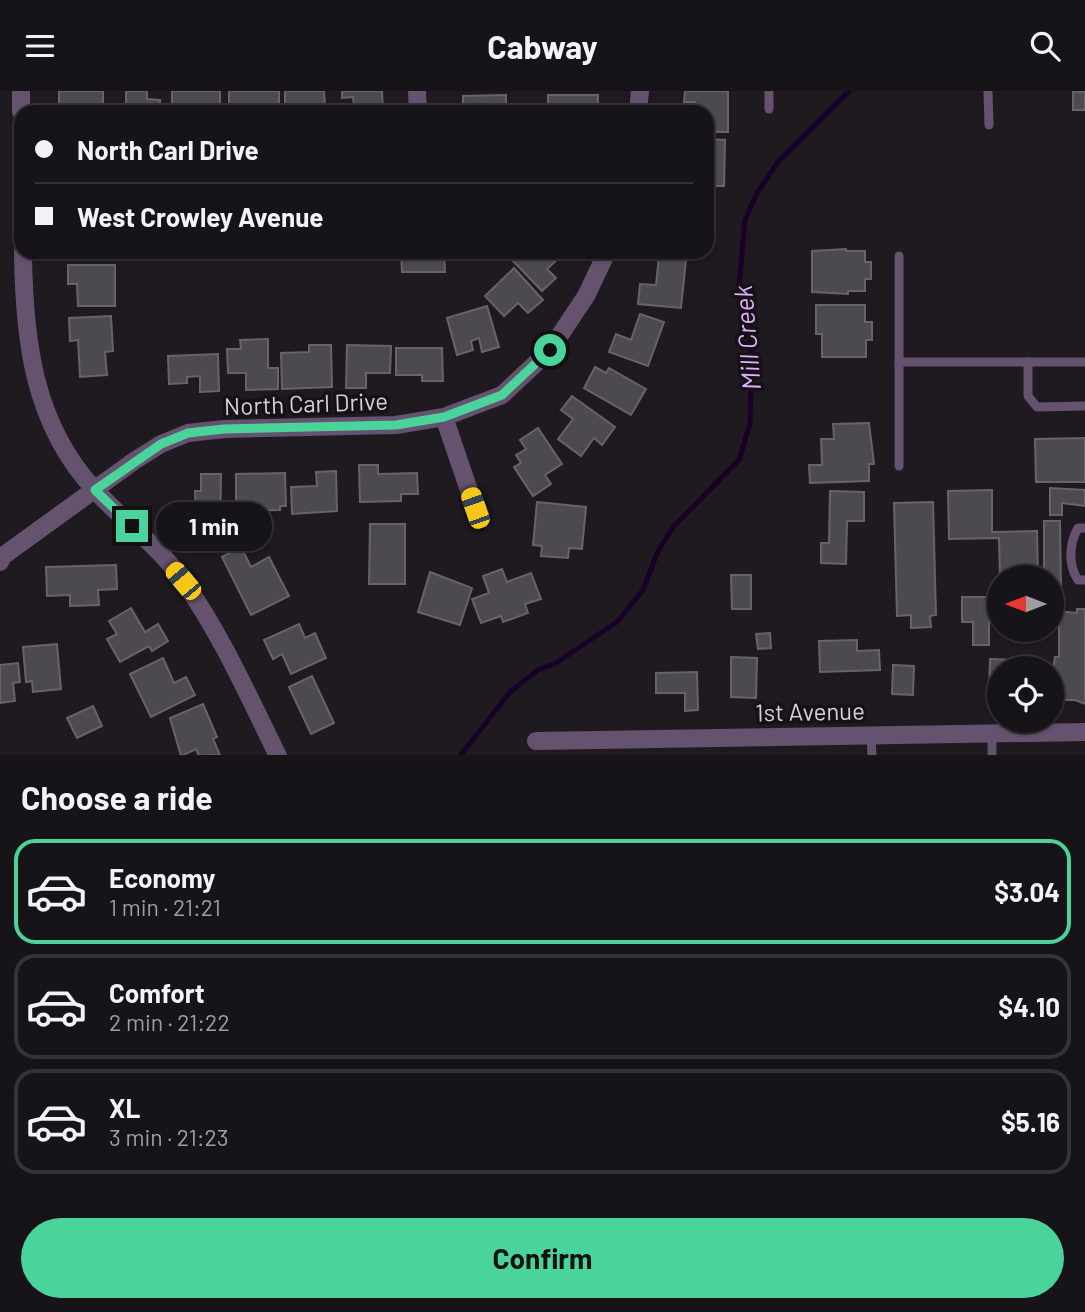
<!DOCTYPE html>
<html lang="en">
<head>
<meta charset="utf-8">
<style>
  body { margin:0; font-family:Barlow,sans-serif; background:#1f1d21; color:#f1f3f6; height:100vh; display:flex; flex-direction:column; font-size:26px; white-space:nowrap }
  * { box-sizing:border-box; margin:0 }
  p { font-size:23px; color:#9e9ea2 }
  .icon { flex:none; width:38px; height:38px; fill:none; stroke:currentColor; stroke-width:2; stroke-linecap:round; stroke-linejoin:round }
  .map { position:relative; height:664px; overflow:hidden }
  .details { display:flex; flex-direction:column; background:#161418; flex:1 }
  .details>* { flex:none }
  .guide { position:absolute; left:14px; top:14px; width:700px; height:154px; border-radius:21px; box-shadow:0 2px 5px #0004,0 0 0 2px #353337; display:grid; align-content:center; height:154px; padding:0 21px; background:#161418 }
  .needle { width:46px; rotate:270deg }
  .buttons { position:absolute; left:987px; top:474px; display:grid; gap:14px }
  .buttons a { display:grid; place-items:center; width:77px; height:77px; border-radius:50%; background:#161418; box-shadow:0 2px 5px #0004,0 0 0 2px #353337; font-size:35px }
  .end { position:absolute; width:32px; height:32px; margin:-16px; border:9px solid #4ad49c; background:#111; box-shadow:0 0 0 4px #111 }
  .from { border-radius:50% }
  .bubble { position:absolute; height:49px; border-radius:24px; background:#161418; box-shadow:0 2px 5px #0004,0 0 0 2px #353337; font-size:23px; font-weight:700; line-height:49px; text-align:center }
  .car { position:absolute; width:21px; height:42px; margin:-21px -10px; border-radius:9px; box-shadow:0 0 5px 2px #0007; background:linear-gradient(#f5c518 24%,#345 0 40%,#f5c518 0 76%,#345 0 86%,#f5c518 0) }
  .guide b { display:flex; align-items:center; gap:24px; height:66px; font-size:26px }
  .guide b+b { border-top:2px solid #353337 }
  .guide i { width:18px; height:18px; background:#f1f3f6 }
  ul { padding:0; list-style:none }
  li { display:flex; align-items:center; gap:21px; height:105px; margin:0 14px 10px; padding:0 7px; border:4px solid #353337; border-radius:21px }
  li div { flex:1 }
  li b { display:block; font-size:26px }
  li em { font-style:normal; font-weight:700 }
  li.on { border-color:#4ad49c }
  li>.icon { width:63px; height:63px; stroke-width:1.5 }
  h2 { padding:0 21px; font-size:32px; line-height:84px }
  .button { display:flex; gap:14px; margin-top:auto; padding:14px 21px }
  .button a { flex:1; height:80px; border-radius:42px; background:#4ad49c; color:#111; font-size:28px; font-weight:700; line-height:80px; text-align:center }
  header { display:flex; justify-content:space-between; align-items:center; height:91px; padding:0 21px; background:#161418; font-size:32px; font-weight:700 }
  .map>svg:first-child { display:block }
  .lines { fill:none; stroke-linecap:round; stroke-linejoin:round }
  .stream { stroke:#190027; stroke-width:5 }
  .building { fill:#4d4950; stroke:#67636a; stroke-width:2 }
  .service { stroke:#64526f; stroke-width:9 }
  .minor { stroke:#64526f; stroke-width:18 }
  .route { stroke:#4ad49c; stroke-width:9 }
  .labels { text-anchor:middle; dominant-baseline:central; stroke-width:7; stroke-linejoin:round; paint-order:stroke }
  .street-label { font-size:24px; fill:#d5d2d6; stroke:#151117 }
  .water-label { font-size:26px; font-style:italic; fill:#e0b0fc; stroke:#151117 }
</style>
</head>
<body>
<header><svg class="icon" aria-label="menu" viewBox="0 0 24 24"><path d="M4 6h16M4 12h16M4 18h16"/></svg>Cabway<svg class="icon" aria-label="search" viewBox="0 0 24 24"><circle cx="10" cy="10" r="6"/><path d="M15 15l6 6"/></svg></header>
<div class="map">
<svg width="1085" height="665" viewBox="0 0 1085 665">
  <rect width="100%" height="100%" fill="#1e1a20"/>
  <g class="lines">
    <polyline class="stream" points="460,665 510,601 538,579 556,572 617,531 643,499 658,460 674,435 739,369 750,332 752,257 739,195 745,129 757,102 778,71 849,0"/>
  </g>
  <g class="building">
    <polygon points="59,0 103,0 103,15 91,15 91,21 59,21"/>
    <polygon points="126,0 147,0 147,8 160,9 160,21 126,21"/>
    <polygon points="172,0 220,0 220,21 201,21 201,16 172,16"/>
    <polygon points="229,0 279,0 279,21 258,21 258,15 229,15"/>
    <polygon points="285,0 324,0 325,14 333,14 333,21 285,21"/>
    <polygon points="342,0 382,0 383,21 362,21 362,16 354,16 353,6 342,7"/>
    <polygon points="685,0 728,0 728,41 707,41 707,21 695,21 695,11 684,11"/>
    <rect x="1073" y="1" width="12" height="18"/>
    <polygon points="506,4 506,21 463,21 463,5"/>
    <rect x="548" y="4" width="50" height="17"/>
    <polygon points="707,48 725,49 724,95 707,95"/>
    <polygon points="846,158 846,160 865,160 865,171 871,171 871,188 865,188 865,200 848,200 848,203 812,201 812,160"/>
    <polygon points="401,161 444,161 445,181 402,181"/>
    <polygon points="522,161 556,161 560,166 547,178 556,187 542,200 513,170"/>
    <polygon points="659,165 686,168 681,217 638,213 640,193 656,194"/>
    <polygon points="68,174 115,174 115,215 78,215 77,193 68,193"/>
    <polygon points="514,177 543,209 528,222 518,212 504,225 485,205"/>
    <polygon points="816,214 865,214 865,231 872,231 872,249 866,249 866,266 822,266 822,243 816,243"/>
    <polygon points="487,215 499,256 482,261 479,247 471,250 473,259 457,264 447,227"/>
    <polygon points="640,223 664,231 648,275 609,261 616,243 631,249"/>
    <polygon points="111,225 113,260 105,261 107,284 80,286 78,249 70,250 69,227"/>
    <polygon points="268,248 268,277 278,277 278,298 246,299 246,282 228,282 227,258 241,258 240,249"/>
    <polygon points="309,254 331,254 332,296 282,298 281,262 309,261"/>
    <polygon points="347,254 391,255 390,282 366,282 366,297 346,297"/>
    <polygon points="396,257 442,257 443,290 422,290 422,284 396,284"/>
    <polygon points="218,263 219,300 200,301 200,285 187,286 187,292 169,293 168,265"/>
    <polygon points="595,276 606,282 609,277 646,298 631,324 584,297"/>
    <polygon points="572,305 615,336 602,354 594,347 581,365 558,348 573,328 561,319"/>
    <polygon points="869,332 874,373 869,373 869,390 810,392 809,374 822,374 821,348 834,348 833,333"/>
    <polygon points="538,337 562,373 545,384 551,393 533,405 514,376 521,372 516,364 526,358 520,349"/>
    <polygon points="1085,347 1085,391 1036,391 1035,348"/>
    <polygon points="359,374 378,374 378,383 417,382 418,403 401,403 401,410 360,411"/>
    <polygon points="336,380 337,420 292,423 291,396 317,395 316,381"/>
    <polygon points="285,382 286,415 280,415 280,419 236,420 236,383"/>
    <polygon points="201,383 221,383 220,450 191,451 190,428 196,428 195,400 201,400"/>
    <polygon points="1050,397 1085,399 1085,415 1062,412 1062,424 1050,424"/>
    <polygon points="992,399 992,441 1037,440 1038,486 1000,486 999,447 949,448 948,400"/>
    <polygon points="830,400 864,401 864,430 847,430 846,473 821,472 821,452 829,452"/>
    <polygon points="537,411 586,416 582,458 569,457 568,467 541,465 542,455 533,454"/>
    <polygon points="933,411 936,524 930,525 931,536 911,537 911,524 897,525 894,412"/>
    <polygon points="1044,430 1060,430 1061,501 1052,501 1052,486 1044,486"/>
    <polygon points="370,433 405,433 405,493 369,493"/>
    <polygon points="241,456 251,476 269,466 289,505 251,524 222,466"/>
    <polygon points="116,474 117,498 98,499 99,514 70,515 70,504 47,505 46,476"/>
    <polygon points="502,478 507,491 531,482 541,508 525,513 528,522 503,531 501,525 481,532 472,508 489,502 483,485"/>
    <polygon points="430,481 472,497 460,534 418,521"/>
    <polygon points="731,484 751,484 751,518 732,518"/>
    <polygon points="962,506 989,506 989,554 973,554 973,531 962,531"/>
    <polygon points="131,517 145,541 158,533 168,550 152,560 149,555 120,571 107,548 117,543 109,530"/>
    <polygon points="1077,518 1085,518 1085,613 1075,609 1052,609 1053,577 1055,566 1059,566 1059,520 1077,522"/>
    <polygon points="299,533 305,547 315,542 326,567 291,583 282,563 273,568 264,549"/>
    <polygon points="770,542 771,557 758,558 756,543"/>
    <polygon points="857,549 857,560 879,559 880,579 820,581 819,550"/>
    <polygon points="57,553 61,598 33,601 32,590 26,591 23,556"/>
    <polygon points="731,566 757,567 756,607 731,606"/>
    <polygon points="163,567 174,592 186,586 195,604 151,626 130,583"/>
    <polygon points="990,568 1019,569 1019,578 999,578 999,605 989,605"/>
    <polygon points="18,572 20,591 13,592 15,610 0,612 0,574"/>
    <polygon points="893,574 914,575 913,604 892,603"/>
    <polygon points="697,581 698,619 685,620 685,602 656,602 656,582"/>
    <polygon points="312,585 334,632 311,643 289,596"/>
    <polygon points="203,613 217,646 213,648 220,664 199,665 196,658 181,665 170,627"/>
    <polygon points="93,615 102,635 77,647 67,627"/>
  </g>
  <g class="lines">
    <g class="service">
      <polyline points="988,0 989,34"/>
      <polyline points="769,18 769,0"/>
      <polyline points="899,165 899,271 1085,271"/>
      <polyline points="899,271 899,375"/>
      <polyline points="1028,271 1028,305 1037,316 1085,315"/>
      <path d="M1085,437h-7c-9,16 -10,37 0,52h7"/>
      <polyline points="992,642 992,665"/>
      <polyline points="871,644 872,665"/>
    </g>
    <g class="minor">
      <polyline points="21,0 21,21"/>
      <polyline points="417,0 418,21"/>
      <polyline points="638,21 640,0"/>
      <path d="M23,161c1,87 10,172 72,238 29,32 65,57 89,92 38,54 65,115 94,174"/>
      <polyline points="444,326 475,417"/>
      <polyline points="0,471 3,465 134,370 161,353 188,342 224,338 396,334 444,326 502,304 550,259 586,205 607,161"/>
      <polyline points="536,650 1085,641"/>
    </g>
  </g>
  <g class="lines">
    <polyline class="route" points="132,435 95,399 161,353 188,342 224,338 396,334 444,326 502,304 550,259"/>
  </g>
  <g class="labels">
    <g class="street-label">
      <text transform="translate(306 312) rotate(-2)">North Carl Drive</text>
      <text transform="translate(810 620) rotate(-1)">1st Avenue</text>
    </g>
    <g class="water-label">
      <text transform="translate(746 247) rotate(-95)">Mill Creek</text>
    </g>
  </g>
</svg>
<div class="buttons">
<a><svg class="needle" viewBox="-14 -14 28 28"><path d="M0-13l5 13h-10z" fill="#e53935"/><path d="M0 13l5-13h-10z" fill="#9e9ea2"/></svg></a>
<a><svg class="icon" aria-label="locate" viewBox="0 0 24 24"><circle cx="12" cy="12" r="6"/><path d="M12 2v4M12 18v4M2 12h4M18 12h4"/></svg></a>
</div>
<i class="end from" style="left:550px;top:259px"></i>
<i class="end" style="left:132px;top:435px"></i>
<div class="bubble" style="left:156px;top:411px;width:116px">1 min</div>
<i class="car" style="left:475px;top:417px;rotate:341deg"></i>
<i class="car" style="left:183px;top:490px;rotate:320deg"></i>
<div class="guide">
<b><i class="from"></i>North Carl Drive</b>
<b><i></i>West Crowley Avenue</b>
</div>
</div>
<section class="details">
<h2>Choose a ride</h2>
<ul>
<li class="on"><svg class="icon" aria-label="car" viewBox="0 0 24 24"><path d="M5 17H2v-5l4-1 3-4h7l3 4 3 1v5h-3M9 17h6M6 11h13"/><circle cx="7" cy="17" r="2"/><circle cx="17" cy="17" r="2"/></svg><div><b>Economy</b><p>1 min · 21:21</p></div><em>$3.04</em></li>
<li><svg class="icon" aria-label="car" viewBox="0 0 24 24"><path d="M5 17H2v-5l4-1 3-4h7l3 4 3 1v5h-3M9 17h6M6 11h13"/><circle cx="7" cy="17" r="2"/><circle cx="17" cy="17" r="2"/></svg><div><b>Comfort</b><p>2 min · 21:22</p></div><em>$4.10</em></li>
<li><svg class="icon" aria-label="car" viewBox="0 0 24 24"><path d="M5 17H2v-5l4-1 3-4h7l3 4 3 1v5h-3M9 17h6M6 11h13"/><circle cx="7" cy="17" r="2"/><circle cx="17" cy="17" r="2"/></svg><div><b>XL</b><p>3 min · 21:23</p></div><em>$5.16</em></li>
</ul>
<div class="button"><a>Confirm</a></div>
</section>
</body>
</html>
